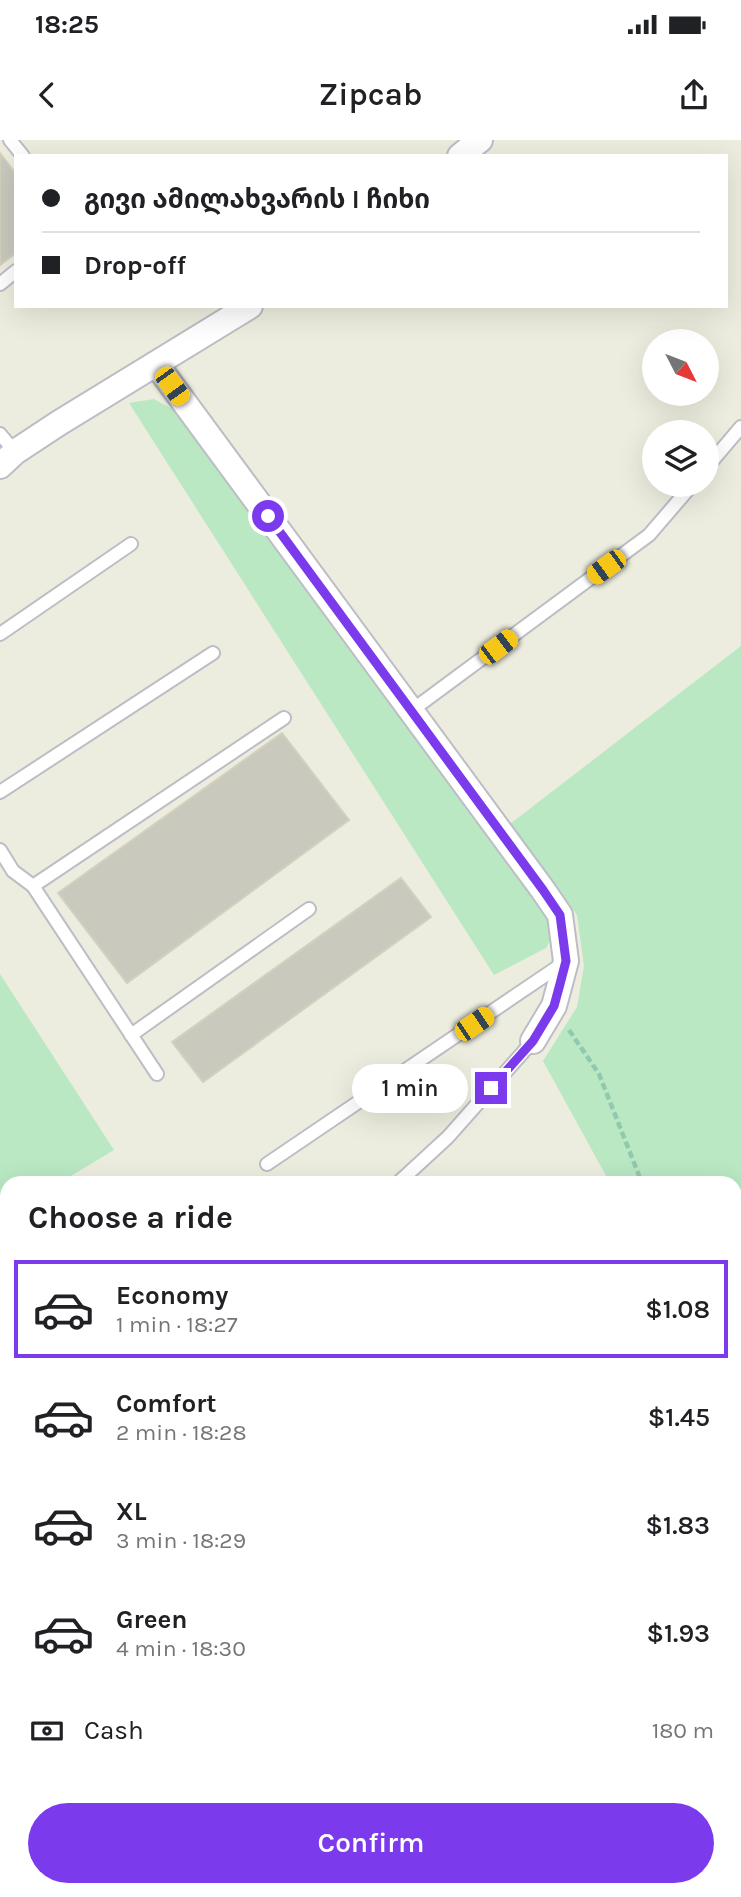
<!DOCTYPE html>
<html lang="en">
<head>
<meta charset="utf-8">
<style>
  body { margin:0; font-family:Karla,"Noto Sans Georgian",sans-serif; background:#f2f2f2; color:#202124; height:100vh; display:flex; flex-direction:column; font-size:26px; white-space:nowrap }
  * { box-sizing:border-box; margin:0 }
  p { font-size:23px; color:#757577 }
  .icon { flex:none; width:38px; height:38px; fill:none; stroke:currentColor; stroke-width:2; stroke-linecap:round; stroke-linejoin:round }
  .map { position:relative; flex:1; overflow:hidden }
  .details { position:absolute; left:0px; top:1036px; width:742px; height:721px; display:flex; flex-direction:column; background:#fff; border-radius:21px 21px 0 0; box-shadow:0 7px 28px #0002 }
  .details>* { flex:none }
  .guide { position:absolute; left:14px; top:14px; width:714px; height:154px; border-radius:0px; box-shadow:0 7px 28px #0002; display:grid; align-content:center; height:154px; padding:0 28px; background:#fff }
  .needle { width:46px; rotate:132deg }
  .fabs { position:absolute; left:642px; top:189px; display:grid; gap:14px }
  .fabs a { display:grid; place-items:center; width:77px; height:77px; border-radius:50%; background:#fff; box-shadow:0 7px 28px #0002; font-size:35px }
  .end { position:absolute; width:32px; height:32px; margin:-16px; border:9px solid #7c3aed; background:#fff; box-shadow:0 0 0 4px #fff }
  .from { border-radius:50% }
  .bubble { position:absolute; height:49px; border-radius:24px; background:#fff; box-shadow:0 7px 28px #0002; font-size:23px; font-weight:600; line-height:49px; text-align:center }
  .car { position:absolute; width:21px; height:42px; margin:-21px -10px; border-radius:9px; box-shadow:0 0 5px 2px #0007; background:linear-gradient(#f5c518 24%,#345 0 40%,#f5c518 0 76%,#345 0 86%,#f5c518 0) }
  .guide b { display:flex; align-items:center; gap:24px; height:66px; font-size:26px }
  .guide b+b { border-top:2px solid #e0e0e0 }
  .guide i { width:18px; height:18px; background:#202124 }
  ul { padding:0; list-style:none }
  li { display:flex; align-items:center; gap:21px; height:98px; margin:0 14px 10px; padding:0 14px; border:4px solid transparent; border-radius:0px }
  li div { flex:1 }
  li b { display:block; font-size:26px }
  li em { font-style:normal; font-weight:600 }
  li.on { border-color:#7c3aed }
  li>.icon { width:63px; height:63px; stroke-width:1.5 }
  h2 { padding:0 28px; font-size:32px; line-height:84px }
  .pay { display:flex; align-items:center; gap:18px; height:77px; padding:0 28px; font-size:26px }
  .pay p { margin-inline-start:auto }
  .cta { display:flex; gap:14px; margin-top:auto; padding:14px 28px }
  .cta a { flex:1; height:80px; border-radius:42px; background:#7c3aed; color:#fff; font-size:28px; font-weight:600; line-height:80px; text-align:center }
  .status { display:flex; justify-content:space-between; align-items:center; height:49px; padding:0 35px; background:#fff; direction:ltr }
  .status svg { height:19px; fill:currentColor }
  header { display:flex; justify-content:space-between; align-items:center; height:91px; padding:0 28px; background:#fff; font-size:32px; font-weight:600 }
  .map>svg:first-child { display:block }
  .green { fill:#b9e8c3 }
  .building { fill:#cac9be; stroke:#d3d1bd; stroke-width:2 }
  .lines { fill:none; stroke-linecap:round; stroke-linejoin:round }
  .service-casing { stroke:#bdbec5; stroke-width:16 }
  .minor-casing { stroke:#bdbec5; stroke-width:28 }
  .path { stroke:#92c9ae; stroke-width:4.5; stroke-dasharray:7 3.5; stroke-linecap:butt }
  .service { stroke:#fff; stroke-width:12 }
  .minor { stroke:#fff; stroke-width:24 }
  .route { stroke:#7c3aed; stroke-width:9 }
</style>
</head>
<body>
<div class="status"><b>18:25</b><svg viewBox="0 0 49 12"><path d="M0 12V9h3v3zM5 12V6h3v6zM10 12V3h3v9zM15 12V0h3v12zM26 1h20v11H26zM47 4h2v5h-2z"/></svg></div>
<header><svg class="icon" aria-label="back" viewBox="0 0 24 24"><path d="M15 5l-7 7 7 7"/></svg>Zipcab<svg class="icon" aria-label="share" viewBox="0 0 24 24"><path d="M12 15V3M7 8l5-5 5 5M5 13v7h14v-7"/></svg></header>
<div class="map">
<svg width="741" height="1757" viewBox="0 0 741 1757">
  <rect width="100%" height="100%" fill="#ededdf"/>
  <g class="green">
    <polygon points="154,259 174,270 188,283 549,771 553,795 546,808 494,835 129,263"/>
    <polygon points="741,506 741,1277 735,1266 735,1043 610,1043 543,921 577,867 584,826 577,775 510,684"/>
    <polygon points="0,834 114,1010 59,1043 7,1043 7,1074 0,1078"/>
  </g>
  <g class="building">
    <polygon points="0,13 16,34 16,113 0,125"/>
    <polygon points="282,593 349,680 127,843 58,753"/>
    <polygon points="401,738 431,777 203,942 172,902"/>
    <polygon points="7,1162 7,1213 0,1217 0,1166"/>
    <polygon points="7,1447 7,1504 0,1509 0,1451"/>
  </g>
  <g class="lines">
    <g class="service-casing">
      <g id="service">
        <polyline points="10,0 23,16"/>
        <polyline points="0,144 16,131"/>
        <polyline points="0,294 15,312"/>
        <polyline points="707,327 741,287"/>
        <polyline points="0,494 131,404"/>
        <polyline points="411,571 649,395 692,345"/>
        <polyline points="0,652 213,513"/>
        <polyline points="0,710 13,731 33,746 284,578"/>
        <polyline points="33,746 157,934"/>
        <polyline points="131,895 309,769"/>
        <polyline points="267,1024 562,824"/>
        <polyline points="398,1043 448,997 533,901"/>
        <polyline points="0,1291 7,1288"/>
        <polyline points="0,1719 7,1716"/>
        <polyline points="69,1757 80,1750"/>
      </g>
    </g>
    <g class="minor-casing">
      <g id="minor">
        <polyline points="460,16 480,0"/>
        <polyline points="156,224 543,750 560,775 566,821 554,866 533,901"/>
        <polyline points="0,326 15,312 59,283 250,166"/>
      </g>
    </g>
    <g class="path">
      <polyline points="569,890 599,934 642,1043"/>
      <polyline points="735,1167 741,1176"/>
    </g>
    <use href="#service" class="service"/>
    <use href="#minor" class="minor"/>
  </g>
  <g class="lines">
    <polyline class="route" points="268,376 543,750 560,775 566,821 560,844 554,866 533,901 491,948"/>
  </g>
</svg>
<div class="fabs">
<a><svg class="needle" viewBox="-14 -14 28 28"><path d="M0-13l5 13h-10z" fill="#e53935"/><path d="M0 13l5-13h-10z" fill="#757577"/></svg></a>
<a><svg class="icon" aria-label="layers" viewBox="0 0 24 24"><path d="M12 4l9 5-9 5-9-5zM3 14l9 5 9-5"/></svg></a>
</div>
<i class="end from" style="left:268px;top:376px"></i>
<i class="end" style="left:491px;top:948px"></i>
<div class="bubble" style="left:352px;top:924px;width:116px">1 min</div>
<i class="car" style="left:172px;top:246px;rotate:144deg"></i>
<i class="car" style="left:606px;top:427px;rotate:234deg"></i>
<i class="car" style="left:498px;top:507px;rotate:53deg"></i>
<i class="car" style="left:474px;top:884px;rotate:56deg"></i>
<div class="guide">
<b><i class="from"></i>გივი ამილახვარის I ჩიხი</b>
<b><i></i>Drop-off</b>
</div>
<section class="details">
<h2>Choose a ride</h2>
<ul>
<li class="on"><svg class="icon" aria-label="car" viewBox="0 0 24 24"><path d="M5 17H2v-5l4-1 3-4h7l3 4 3 1v5h-3M9 17h6M6 11h13"/><circle cx="7" cy="17" r="2"/><circle cx="17" cy="17" r="2"/></svg><div><b>Economy</b><p>1 min · 18:27</p></div><em>$1.08</em></li>
<li><svg class="icon" aria-label="car" viewBox="0 0 24 24"><path d="M5 17H2v-5l4-1 3-4h7l3 4 3 1v5h-3M9 17h6M6 11h13"/><circle cx="7" cy="17" r="2"/><circle cx="17" cy="17" r="2"/></svg><div><b>Comfort</b><p>2 min · 18:28</p></div><em>$1.45</em></li>
<li><svg class="icon" aria-label="car" viewBox="0 0 24 24"><path d="M5 17H2v-5l4-1 3-4h7l3 4 3 1v5h-3M9 17h6M6 11h13"/><circle cx="7" cy="17" r="2"/><circle cx="17" cy="17" r="2"/></svg><div><b>XL</b><p>3 min · 18:29</p></div><em>$1.83</em></li>
<li><svg class="icon" aria-label="car" viewBox="0 0 24 24"><path d="M5 17H2v-5l4-1 3-4h7l3 4 3 1v5h-3M9 17h6M6 11h13"/><circle cx="7" cy="17" r="2"/><circle cx="17" cy="17" r="2"/></svg><div><b>Green</b><p>4 min · 18:30</p></div><em>$1.93</em></li>
</ul>
<div class="pay"><svg class="icon" aria-label="cash" viewBox="0 0 24 24"><path d="M3 7h18v10H3z"/><circle cx="12" cy="12" r="2"/></svg>Cash<p>180 m</p></div>
<div class="cta"><a>Confirm</a></div>
</section>
</div>
</body>
</html>
